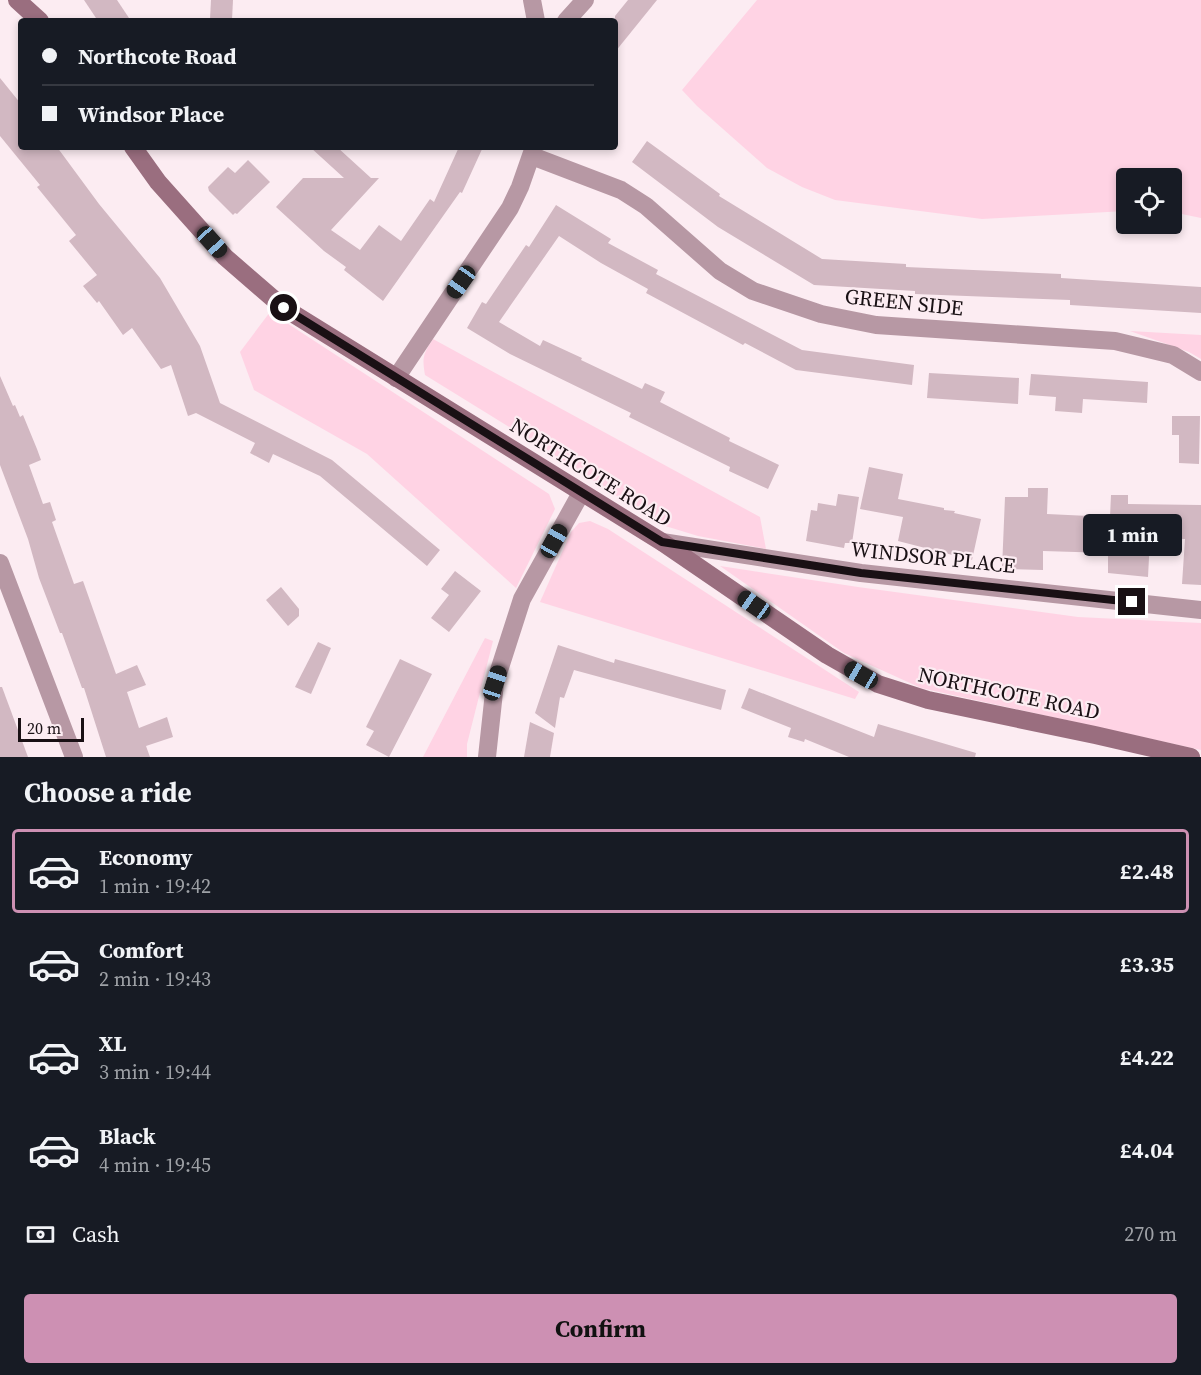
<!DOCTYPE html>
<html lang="en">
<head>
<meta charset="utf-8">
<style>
  body { margin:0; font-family:"Source Serif 4",serif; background:#20242c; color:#f1f3f6; height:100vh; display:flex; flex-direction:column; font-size:22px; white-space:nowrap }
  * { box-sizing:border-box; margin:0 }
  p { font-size:20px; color:#9ea1a6 }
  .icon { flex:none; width:33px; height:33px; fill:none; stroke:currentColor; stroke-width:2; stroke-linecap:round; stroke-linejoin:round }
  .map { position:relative; height:757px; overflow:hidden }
  .sheet { display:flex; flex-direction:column; background:#171b24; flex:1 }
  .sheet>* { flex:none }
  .guide { position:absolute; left:18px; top:18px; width:600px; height:132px; border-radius:6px; box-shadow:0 3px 9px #0003; display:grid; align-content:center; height:132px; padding:0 24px; background:#171b24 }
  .fabs { position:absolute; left:1116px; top:168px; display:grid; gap:12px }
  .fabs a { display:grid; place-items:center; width:66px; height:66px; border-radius:6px; background:#171b24; box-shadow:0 3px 9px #0003; font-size:30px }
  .scale { position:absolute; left:18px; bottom:15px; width:66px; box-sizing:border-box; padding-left:6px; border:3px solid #191014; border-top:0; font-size:16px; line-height:21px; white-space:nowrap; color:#191014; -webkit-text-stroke:4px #fcecf2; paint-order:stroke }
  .end { position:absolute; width:27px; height:27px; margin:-14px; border:8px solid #191014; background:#fff; box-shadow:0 0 0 3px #fff }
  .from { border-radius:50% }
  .bubble { position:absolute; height:42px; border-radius:6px; background:#171b24; box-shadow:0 3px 9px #0003; font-size:20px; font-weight:700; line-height:42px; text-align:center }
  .car { position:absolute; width:18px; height:36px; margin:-18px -9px; border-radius:8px; box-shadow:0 0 4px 2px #0007; background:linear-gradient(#222 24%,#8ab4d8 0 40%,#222 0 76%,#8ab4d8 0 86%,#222 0) }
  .guide b { display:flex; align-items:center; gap:21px; height:57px; font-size:22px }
  .guide b+b { border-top:2px solid #363941 }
  .guide i { width:15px; height:15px; background:#f1f3f6 }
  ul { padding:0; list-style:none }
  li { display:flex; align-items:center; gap:18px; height:84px; margin:0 12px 9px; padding:0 12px; border:3px solid transparent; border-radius:6px }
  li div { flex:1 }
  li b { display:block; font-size:22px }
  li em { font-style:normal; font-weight:700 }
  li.current { border-color:#cd90b3 }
  li>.icon { width:54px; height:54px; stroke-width:1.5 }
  h2 { padding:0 24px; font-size:27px; line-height:72px }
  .pay { display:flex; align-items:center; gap:15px; height:66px; padding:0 24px; font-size:22px }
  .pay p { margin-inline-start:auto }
  .action { display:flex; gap:12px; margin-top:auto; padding:12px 24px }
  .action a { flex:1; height:69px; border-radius:6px; background:#cd90b3; color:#111; font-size:24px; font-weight:700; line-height:69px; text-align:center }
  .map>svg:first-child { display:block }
  .green { fill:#ffd3e4 }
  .building { fill:#d2b8c2 }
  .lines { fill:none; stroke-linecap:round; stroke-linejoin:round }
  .street { stroke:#b798a4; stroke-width:18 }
  .secondary { stroke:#9a6e7f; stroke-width:18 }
  .route { stroke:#191014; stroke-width:8 }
  .labels { text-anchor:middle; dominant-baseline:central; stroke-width:4.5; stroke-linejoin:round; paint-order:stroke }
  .street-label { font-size:21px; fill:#191014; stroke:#fcecf2 }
</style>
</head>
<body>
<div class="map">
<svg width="1201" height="757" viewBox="0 0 1201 757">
  <rect width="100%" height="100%" fill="#fcecf2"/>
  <g class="green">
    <polygon points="757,0 1201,0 1201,218 1172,212 1172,178 1126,178 1126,211 982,219 835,200 802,187 767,168 697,106 682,90"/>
    <polygon points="270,312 549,494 555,509 516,588 367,454 254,390 240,352"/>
    <polygon points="1130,331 1201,335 1201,359 1189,352"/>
    <path d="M433,339l327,178 6,32 -68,-13 -36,-11 -135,-87 -102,-63c-3,-17 -2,-21 8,-36z"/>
    <polygon points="590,521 608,529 859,692 855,699 540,602 571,532 579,523"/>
    <polygon points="720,566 858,587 1078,617 1201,623 1201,750 921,688 844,653"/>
    <polygon points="485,638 493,641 467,744 467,757 423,757"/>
  </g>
  <g class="building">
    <polygon points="84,0 117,0 131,21 98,21"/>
    <polygon points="211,0 233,0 232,20 210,19"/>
    <polygon points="628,0 657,0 615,52 615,16"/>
    <polygon points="0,78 21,104 21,147 57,147 99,204 160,278 200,346 220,403 332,460 440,550 427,566 320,476 273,454 269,463 250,453 255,443 196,413 188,416 171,365 161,369 132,328 123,335 99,301 97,303 83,286 97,275 69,241 76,235 37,187 40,185 0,136"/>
    <polygon points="647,141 720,194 719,196 822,259 906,264 906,267 1061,274 1061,278 1201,287 1201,313 1070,305 1070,300 915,294 915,291 814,285 718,227 632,162"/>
    <polygon points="310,147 337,147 371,178 379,178 331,230 360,250 379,225 401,241 430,199 434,202 459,147 483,147 462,193 460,192 383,301 344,270 346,267 324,251 276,207 303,178 344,178"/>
    <polygon points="248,160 270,182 237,214 235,213 233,215 209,191 208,187 228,167 235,173"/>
    <polygon points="556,205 611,239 608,243 658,270 656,274 802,350 914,365 912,385 796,370 745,343 743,345 646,293 648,289 601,263 559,236 499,322 540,346 543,340 582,358 581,360 642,389 645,383 665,392 660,402 730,438 729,441 779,465 768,489 729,471 730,467 629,417 631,413 510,354 467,328 482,302 486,304 526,245 529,247"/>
    <polygon points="929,373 1019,378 1018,404 927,398"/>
    <polygon points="1031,374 1148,382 1147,403 1083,399 1082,413 1055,411 1056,397 1029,395"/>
    <polygon points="0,376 13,406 15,405 20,417 23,415 37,449 41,460 29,465 43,504 50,502 56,520 52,522 74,584 83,581 116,674 137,665 146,685 127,692 139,728 167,717 173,737 146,746 150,757 106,757 84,688 82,688 62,633 60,633 39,578 28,539 0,465"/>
    <polygon points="1172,416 1200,416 1199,464 1179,463 1179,435 1172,435"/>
    <polygon points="869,467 903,474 898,499 944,508 944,510 955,511 954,513 981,519 972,560 898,541 903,517 860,509"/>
    <polygon points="1028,488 1048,488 1047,514 1110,517 1111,495 1128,495 1128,504 1201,505 1201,585 1182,584 1185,539 1150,538 1148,577 1108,573 1108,553 1043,551 1043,570 1002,569 1005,497 1028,497"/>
    <polygon points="838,494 859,497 852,543 845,543 844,548 806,541 811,510 817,511 818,503 836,506"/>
    <polygon points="455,571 481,591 449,632 431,618 449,595 441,589"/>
    <polygon points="281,587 299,609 299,616 288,626 266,600"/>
    <polygon points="318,642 331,648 311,694 295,687"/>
    <polygon points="558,645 614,663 615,659 726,690 721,710 574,670 564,698 560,697 555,728 535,713"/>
    <polygon points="400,659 432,674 389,757 366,745 374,731 366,727"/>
    <polygon points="0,687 2,687 28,757 0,757"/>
    <polygon points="749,688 874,737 878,724 976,753 975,757 849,757 805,739 804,742 788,737 791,728 741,708"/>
    <polygon points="530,722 554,733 550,757 524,757"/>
  </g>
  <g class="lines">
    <g class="street">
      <polyline points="532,0 536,21"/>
      <polyline points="566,21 585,0"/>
      <polyline points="532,156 621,190 646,206 720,271 753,291 821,314 876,325 1115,341 1173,355 1201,372"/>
      <polyline points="396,378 510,208 520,187 534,147"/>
      <polyline points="662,542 861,573 1201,610"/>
      <polyline points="0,563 74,757"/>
      <polyline points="487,757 495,683 522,599 581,493"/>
    </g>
    <g class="secondary">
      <polyline points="17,0 40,21"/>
      <polyline points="133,147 158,182 225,257 284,308 662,542 827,655 878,684 928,700 1095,735 1191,757"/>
    </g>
  </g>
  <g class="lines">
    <polyline class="route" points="284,308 662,542 861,573 1132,602"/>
  </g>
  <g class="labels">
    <g class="street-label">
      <text transform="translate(904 302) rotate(6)">GREEN SIDE</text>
      <text transform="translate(591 472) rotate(32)">NORTHCOTE ROAD</text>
      <text transform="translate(933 557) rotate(6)">WINDSOR PLACE</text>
      <text transform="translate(1009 693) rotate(12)">NORTHCOTE ROAD</text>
    </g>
  </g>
</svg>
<div class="fabs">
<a><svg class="icon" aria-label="locate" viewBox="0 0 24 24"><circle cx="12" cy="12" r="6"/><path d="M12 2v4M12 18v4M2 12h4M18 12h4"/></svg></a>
</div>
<div class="scale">20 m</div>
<i class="end from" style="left:284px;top:308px"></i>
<i class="end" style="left:1132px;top:602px"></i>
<div class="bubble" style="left:1083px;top:514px;width:99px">1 min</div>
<i class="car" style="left:212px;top:242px;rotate:138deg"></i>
<i class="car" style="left:461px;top:282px;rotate:215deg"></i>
<i class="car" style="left:554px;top:541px;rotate:29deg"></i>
<i class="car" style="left:754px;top:605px;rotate:305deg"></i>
<i class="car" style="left:861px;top:675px;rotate:300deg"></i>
<i class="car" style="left:495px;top:683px;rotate:18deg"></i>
<div class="guide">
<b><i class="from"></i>Northcote Road</b>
<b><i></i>Windsor Place</b>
</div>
</div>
<section class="sheet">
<h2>Choose a ride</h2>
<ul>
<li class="current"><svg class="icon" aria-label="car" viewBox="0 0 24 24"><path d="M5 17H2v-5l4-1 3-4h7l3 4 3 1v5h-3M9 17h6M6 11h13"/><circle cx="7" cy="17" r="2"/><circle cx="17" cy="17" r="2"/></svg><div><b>Economy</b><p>1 min · 19:42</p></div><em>£2.48</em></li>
<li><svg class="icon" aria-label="car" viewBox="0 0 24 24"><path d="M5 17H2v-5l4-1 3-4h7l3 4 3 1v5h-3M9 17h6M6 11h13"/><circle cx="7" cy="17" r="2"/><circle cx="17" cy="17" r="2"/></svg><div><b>Comfort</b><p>2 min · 19:43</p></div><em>£3.35</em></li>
<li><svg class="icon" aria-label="car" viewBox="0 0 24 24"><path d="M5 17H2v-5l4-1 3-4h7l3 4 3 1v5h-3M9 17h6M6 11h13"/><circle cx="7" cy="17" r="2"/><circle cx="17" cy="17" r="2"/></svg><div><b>XL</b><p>3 min · 19:44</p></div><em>£4.22</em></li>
<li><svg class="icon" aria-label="car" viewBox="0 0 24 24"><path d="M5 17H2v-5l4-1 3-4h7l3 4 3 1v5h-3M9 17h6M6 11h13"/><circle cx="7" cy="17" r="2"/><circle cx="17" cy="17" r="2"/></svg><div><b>Black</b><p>4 min · 19:45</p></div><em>£4.04</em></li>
</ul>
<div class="pay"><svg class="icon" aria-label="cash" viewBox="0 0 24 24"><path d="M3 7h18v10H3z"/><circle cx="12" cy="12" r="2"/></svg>Cash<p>270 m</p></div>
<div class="action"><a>Confirm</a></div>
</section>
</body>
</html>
